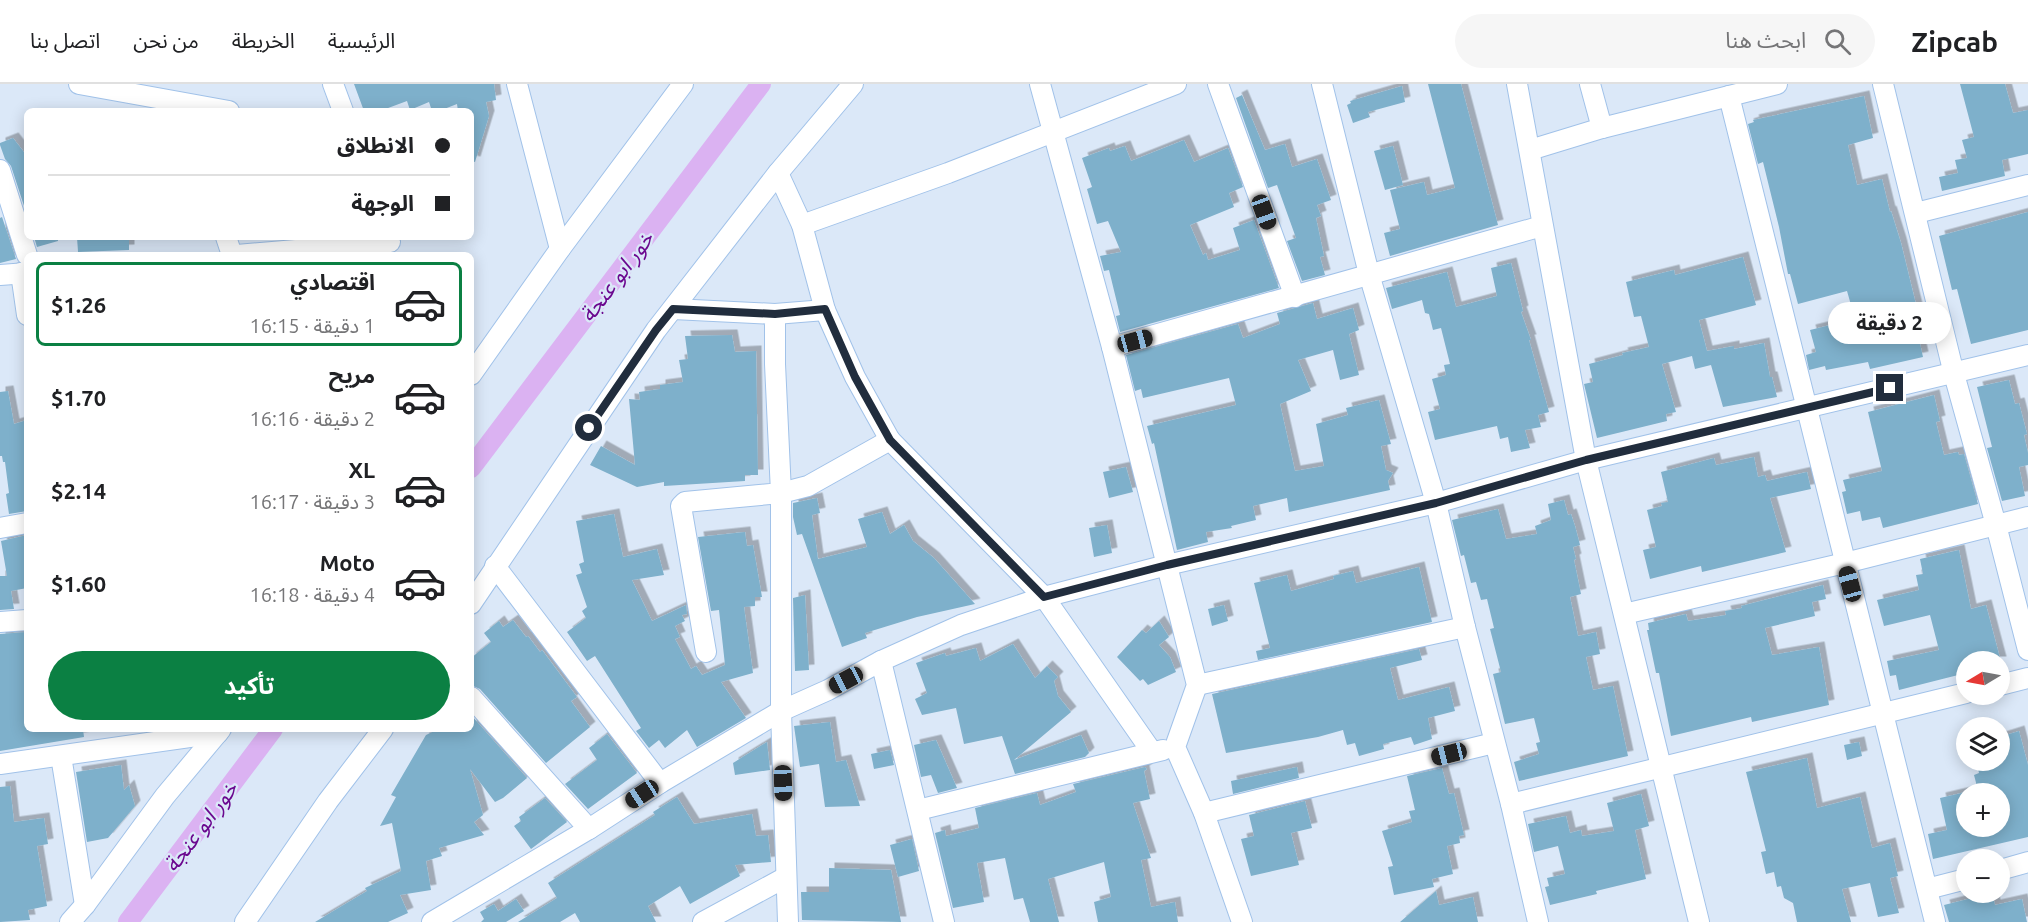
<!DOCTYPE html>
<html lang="ar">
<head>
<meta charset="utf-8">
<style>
  body { margin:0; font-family:Ubuntu,"Noto Sans Arabic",sans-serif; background:#f6f6f6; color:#202124; direction:rtl; height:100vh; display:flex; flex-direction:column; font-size:22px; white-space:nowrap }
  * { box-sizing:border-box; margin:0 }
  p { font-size:20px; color:#757577 }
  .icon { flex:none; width:33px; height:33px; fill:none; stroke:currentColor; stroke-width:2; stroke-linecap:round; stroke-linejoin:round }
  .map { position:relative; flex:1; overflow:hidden; direction:ltr }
  .panel { position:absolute; left:24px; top:168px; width:450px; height:480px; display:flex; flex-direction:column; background:#fff; border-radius:9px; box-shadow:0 3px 15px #0003; direction:rtl }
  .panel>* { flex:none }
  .guide { position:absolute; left:24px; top:24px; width:450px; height:132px; border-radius:9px; box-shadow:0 3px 15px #0003; direction:rtl; display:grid; align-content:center; height:132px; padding:0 24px; background:#fff }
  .needle { width:39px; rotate:260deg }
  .controls { position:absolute; left:1956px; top:567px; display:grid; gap:12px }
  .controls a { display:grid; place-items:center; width:54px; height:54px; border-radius:50%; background:#fff; box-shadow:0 3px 15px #0003; font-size:30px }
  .end { position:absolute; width:27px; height:27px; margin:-14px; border:8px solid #212d3d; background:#fff; box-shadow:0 0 0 3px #fff }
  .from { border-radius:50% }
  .bubble { position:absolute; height:42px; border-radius:21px; background:#fff; box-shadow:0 3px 15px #0003; font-size:20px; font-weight:700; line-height:42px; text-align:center; direction:rtl }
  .car { position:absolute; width:18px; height:36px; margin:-18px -9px; border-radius:8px; box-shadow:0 0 4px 2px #0007; background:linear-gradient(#222 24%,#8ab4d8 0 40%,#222 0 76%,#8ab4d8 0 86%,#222 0) }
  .guide b { display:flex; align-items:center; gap:21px; height:57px; font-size:22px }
  .guide b+b { border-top:2px solid #e0e0e0 }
  .guide i { width:15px; height:15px; background:#202124 }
  ul { padding:10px 0 0; list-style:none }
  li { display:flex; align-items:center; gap:18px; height:84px; margin:0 12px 9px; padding:0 12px; border:3px solid transparent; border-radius:9px }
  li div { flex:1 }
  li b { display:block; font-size:22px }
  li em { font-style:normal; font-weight:700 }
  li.active { border-color:#0b8043 }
  li>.icon { width:54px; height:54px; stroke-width:1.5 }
  .primary-button { display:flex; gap:12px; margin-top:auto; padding:12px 24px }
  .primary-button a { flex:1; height:69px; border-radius:36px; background:#0b8043; color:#fff; font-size:24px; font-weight:700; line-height:69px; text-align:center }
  header { display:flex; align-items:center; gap:36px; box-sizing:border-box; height:84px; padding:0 30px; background:#fff; border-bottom:2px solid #e0e0e0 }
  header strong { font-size:28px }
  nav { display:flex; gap:33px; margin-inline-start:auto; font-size:21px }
  .search { width:420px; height:54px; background:#f6f6f6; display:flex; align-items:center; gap:15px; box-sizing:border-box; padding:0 21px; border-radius:33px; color:#757577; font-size:22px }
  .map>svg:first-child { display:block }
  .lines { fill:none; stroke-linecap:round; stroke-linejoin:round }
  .canal { stroke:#dbb2f2; stroke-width:20 }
  .building { fill:#7eb0cb; filter:url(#shadow) }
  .street-casing { stroke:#a1c2e9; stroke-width:22 }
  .street { stroke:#fff; stroke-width:20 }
  .route { stroke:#212d3d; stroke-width:8 }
  .labels { text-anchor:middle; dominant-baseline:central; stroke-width:4.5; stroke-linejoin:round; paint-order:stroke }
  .water-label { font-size:22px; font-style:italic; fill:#6b088f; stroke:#dbe8f8 }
</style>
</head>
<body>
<header>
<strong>Zipcab</strong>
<div class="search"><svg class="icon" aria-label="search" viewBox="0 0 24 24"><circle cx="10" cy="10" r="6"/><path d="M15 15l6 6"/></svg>ابحث هنا</div>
<nav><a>الرئيسية</a><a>الخريطة</a><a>من نحن</a><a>اتصل بنا</a></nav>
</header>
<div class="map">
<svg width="2028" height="838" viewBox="0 0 2028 838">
  <defs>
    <filter id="shadow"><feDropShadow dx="5.5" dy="-5.5" stdDeviation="0" flood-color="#0004"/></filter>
  </defs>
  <rect width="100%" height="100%" fill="#dbe8f8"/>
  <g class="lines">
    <g class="canal">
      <polyline points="471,384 761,0"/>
      <polyline points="128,838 273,645"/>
    </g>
  </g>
  <g class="building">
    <polygon points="354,0 494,0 496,16 486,18 489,32 475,78 471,77 471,27 458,27 457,20 439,27 432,27 429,18 410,26 407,17 380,27 364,27"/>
    <polygon points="1428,0 1461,0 1498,141 1390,172 1384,149 1400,145 1390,106 1424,98 1427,111 1455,104"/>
    <polygon points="1960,0 2005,0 2013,29 2028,26 2028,70 2002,76 2005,92 1942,107 1939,93 1958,89 1955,76 1967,74 1962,56 1974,53"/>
    <polygon points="1402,2 1405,18 1368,28 1370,33 1353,39 1347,21 1351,19 1350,17"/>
    <polygon points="1242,11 1265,66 1285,60 1292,83 1317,75 1331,116 1317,121 1321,132 1316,134 1324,172 1320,173 1325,191 1302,197 1287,157 1296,154 1277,101 1268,104 1236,14"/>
    <polygon points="1864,12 1873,54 1848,61 1857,101 1882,95 1890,128 1891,127 1901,159 1921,241 1916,242 1923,273 1870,285 1868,278 1826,286 1825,282 1809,286 1806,271 1816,268 1810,246 1855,235 1847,207 1798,220 1790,190 1788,190 1779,143 1763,78 1758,80 1748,40 1754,38 1753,36"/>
    <polygon points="13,54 27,72 27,131 11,82 5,75 0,61 0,59"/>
    <polygon points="1184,56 1194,78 1228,64 1243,103 1229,109 1234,123 1190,141 1203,171 1206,169 1208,176 1240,166 1233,144 1254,136 1279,204 1120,248 1116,232 1120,231 1109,186 1104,187 1100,172 1121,168 1108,137 1097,140 1087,105 1092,103 1082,74 1109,64 1110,67 1125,62 1131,77"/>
    <polygon points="1393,62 1403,101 1385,106 1374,67"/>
    <polygon points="2028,128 2028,246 1971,260 1957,205 1952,206 1939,152"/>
    <polygon points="2,133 16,175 0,179 0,134"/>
    <polygon points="34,153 58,153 58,157 37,163"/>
    <polygon points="77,153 129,153 129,166 78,168"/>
    <polygon points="1743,173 1756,221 1699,236 1707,267 1734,262 1734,265 1764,259 1770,293 1772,293 1777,313 1723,323 1711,281 1695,285 1692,272 1662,280 1676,328 1666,330 1667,337 1597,354 1584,300 1593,298 1589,280 1623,271 1622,269 1649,263 1641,232 1634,233 1626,198 1674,186 1675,191"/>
    <polygon points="1511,179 1523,227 1521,228 1531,256 1529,256 1549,328 1538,331 1541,343 1525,346 1530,364 1511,368 1508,353 1500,355 1497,342 1435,356 1428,328 1440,325 1432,295 1446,291 1444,281 1450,280 1441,244 1433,246 1429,230 1425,229 1422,216 1392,225 1386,204 1447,188 1456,223 1497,212 1491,184"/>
    <polygon points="1313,219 1317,235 1353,224 1359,246 1349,250 1359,291 1340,296 1333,266 1298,276 1311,307 1280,320 1295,387 1324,382 1316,340 1348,331 1346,324 1379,316 1391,360 1381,362 1386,386 1393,389 1388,397 1390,406 1289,428 1287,414 1253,422 1256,436 1231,442 1232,444 1206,448 1208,458 1177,466 1154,359 1152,360 1147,342 1236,321 1229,294 1143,314 1141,305 1135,307 1126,271 1238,240 1243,254 1280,240 1277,229"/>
    <polygon points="732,251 735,268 756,267 758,391 745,391 745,397 664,402 664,398 637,403 590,381 601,362 635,381 629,315 640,316 639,308 660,305 660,301 683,298 679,276 688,275 685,252"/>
    <polygon points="2009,296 2015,320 2019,319 2027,350 2024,351 2028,369 2028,381 2019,383 2025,412 2002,417 1987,364 1992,363 1977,303"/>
    <polygon points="8,307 14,340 27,336 27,427 9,430 6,410 9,409 5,378 3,378 2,372 0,372 0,308"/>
    <polygon points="1934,311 1940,337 1936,338 1944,371 1958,368 1959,371 1964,370 1978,420 1883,444 1880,433 1862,437 1860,427 1847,430 1842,408 1846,407 1843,396 1882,387 1868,328"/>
    <polygon points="1754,373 1758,393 1765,391 1767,397 1807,388 1811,405 1770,414 1786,468 1702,488 1701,482 1650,495 1643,466 1656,463 1647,426 1662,422 1661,419 1668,418 1661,388 1714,374 1716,381"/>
    <polygon points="1126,383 1133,408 1109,414 1103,388"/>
    <polygon points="817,414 820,429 812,431 818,475 867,463 858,435 882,428 890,450 904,441 913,457 934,474 975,520 917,533 865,549 867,554 842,563 802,450 797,451 793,433 793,419"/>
    <polygon points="1564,416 1568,431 1571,430 1575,442 1580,461 1573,463 1576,475 1574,476 1581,510 1570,513 1578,552 1596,548 1600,570 1586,573 1593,606 1613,602 1628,672 1519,697 1514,678 1539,670 1536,659 1540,658 1534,634 1505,640 1493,590 1501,588 1490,545 1494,544 1487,515 1481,516 1476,498 1471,499 1464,471 1461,472 1452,436 1498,425 1506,455 1537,450 1535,442 1551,436 1548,420"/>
    <polygon points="614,430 623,473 657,465 664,491 632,496 652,537 686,521 687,530 682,531 685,537 675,542 680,553 675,555 691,585 696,582 702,591 725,581 719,526 711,527 698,453 745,448 747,462 753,461 762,513 755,513 755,522 744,523 753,589 721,598 746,634 697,663 687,646 665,664 659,656 649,664 636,647 641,644 595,572 587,577 567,548 586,534 582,527 587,523 576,491 582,489 579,480 584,478 576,437"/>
    <polygon points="1107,441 1112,469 1094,473 1089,444"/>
    <polygon points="27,451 27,504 11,507 14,525 0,526 0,492 7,492 1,457"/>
    <polygon points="1959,466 1971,525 1986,521 2001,578 1966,578 1966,589 1899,606 1896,591 1890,592 1887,577 1939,566 1930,531 1884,542 1877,516 1919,506 1916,491 1923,490 1920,475"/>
    <polygon points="1419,483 1432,538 1258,576 1256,567 1270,564 1254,499 1287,491 1291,507 1334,495 1333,492 1353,487 1356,499"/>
    <polygon points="1823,501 1826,515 1812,518 1815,532 1765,544 1772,571 1819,563 1829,621 1752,638 1751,633 1671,652 1659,589 1656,589 1647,546 1649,546 1648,539 1686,530 1688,537 1726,531 1725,527 1742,524 1741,522"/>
    <polygon points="805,511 809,586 795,587 793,514"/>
    <polygon points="1224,521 1228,537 1212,542 1208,525"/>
    <polygon points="513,536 526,553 528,552 540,568 542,566 577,613 571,617 590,643 546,679 480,605 471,601 471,574 491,558 484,549 499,537 503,543"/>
    <polygon points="1159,537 1169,553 1159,561 1170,573 1176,588 1148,601 1143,595 1140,597 1117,573 1142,546 1146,549"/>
    <polygon points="27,548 27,645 83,645 84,653 0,667 0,550"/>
    <polygon points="1013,560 1035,594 1047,582 1058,593 1054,597 1058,612 1071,628 1014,676 1081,651 1089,669 1085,673 1015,690 1002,652 964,660 956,624 922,631 915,615 927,609 916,579 945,569 946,572 976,564 980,577"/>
    <polygon points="1419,565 1422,576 1390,584 1398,616 1449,603 1455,627 1428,634 1432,655 1414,661 1411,653 1383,660 1384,665 1359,672 1355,659 1347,661 1343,646 1318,653 1226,669 1212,610"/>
    <polygon points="471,631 527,694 503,714 495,718 470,685 483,731 474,738 484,751 439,764 442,772 426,777 431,806 400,811 408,829 388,838 315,838 367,807 365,804 401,787 392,739 380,742 396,713 391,711 426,651 439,645 471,645"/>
    <polygon points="830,638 836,678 846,676 860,722 825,723 819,680 800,683 794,642"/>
    <polygon points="2019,647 2028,681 2028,753 1933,775 1928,750 1947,746 1940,714 1966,708 1966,742 2000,742 2000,710 1979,710 1974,691 1979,689 1976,676 2000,676 2000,653"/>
    <polygon points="607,650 637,689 588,725 565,700 597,676 589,664"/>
    <polygon points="936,656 957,704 938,709 931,691 921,693 914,661"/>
    <polygon points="767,658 770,686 735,691 733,679"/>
    <polygon points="1859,658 1862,672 1847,676 1844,661"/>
    <polygon points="890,666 894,681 874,685 871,670"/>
    <polygon points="1807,674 1817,724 1860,713 1872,764 1890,759 1898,792 1890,794 1899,829 1878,833 1870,799 1842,805 1851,838 1797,838 1793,819 1784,814 1781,802 1777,803 1774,788 1766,790 1761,768 1766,767 1746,688"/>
    <polygon points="121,681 124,706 129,701 135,722 108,754 87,758 76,688"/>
    <polygon points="1145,683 1147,685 1144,687 1150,715 1133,719 1151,774 1141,776 1151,823 1175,818 1178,838 1098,838 1094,818 1111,813 1104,778 1048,795 1059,838 1030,838 1023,814 1014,816 1005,774 977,779 984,818 953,824 935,749 945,746 946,752 979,744 975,724 1037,709 1040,721 1076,708 1073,700"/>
    <polygon points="1297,683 1299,694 1233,710 1231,697"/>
    <polygon points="1442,684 1449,710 1454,709 1464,751 1459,752 1460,759 1447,762 1453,790 1432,795 1434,803 1394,811 1388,783 1393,782 1382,747 1412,738 1409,727 1415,726 1407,692"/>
    <polygon points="10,702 14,738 44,734 48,760 37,762 47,822 28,826 30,836 0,838 0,703"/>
    <polygon points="1641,710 1649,742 1635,746 1646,795 1596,807 1597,810 1550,821 1545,803 1549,802 1547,794 1565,790 1558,762 1534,768 1528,740 1566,732 1570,749 1581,746 1582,752 1614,747 1607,719"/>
    <polygon points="677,713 694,740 752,730 756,752 768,751 771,778 735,781 740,792 690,820 680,802 648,822 656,838 580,838 575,829 560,838 518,838 557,814 548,799 655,731 653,728"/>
    <polygon points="545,714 567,738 531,765 514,742 521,737 519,733"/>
    <polygon points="1305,717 1312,744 1291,749 1299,781 1251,792 1241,755 1254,752 1249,731"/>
    <polygon points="912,755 919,787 898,793 890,761"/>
    <polygon points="829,784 891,786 901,838 802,836 801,808 829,808"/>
    <polygon points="1436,807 1439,821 1473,813 1478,838 1400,838"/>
    <polygon points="1992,809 1995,821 2022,815 2027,838 1949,838 1944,821"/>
    <polygon points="516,815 524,827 506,838 481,838 484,835 480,828 494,820 498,827"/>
  </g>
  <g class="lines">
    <g class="street-casing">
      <g id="street">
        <polyline points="79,0 229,27"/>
        <polyline points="333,0 343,27"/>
        <polyline points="517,0 560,165"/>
        <polyline points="1040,0 1112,263 1197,601 1175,663 1204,729 1242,838"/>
        <polyline points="1218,0 1295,213"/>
        <polyline points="1322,0 1369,190 1436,419 1465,543 1511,720 1538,838"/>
        <polyline points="1517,0 1586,376 1699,838"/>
        <polyline points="1590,0 1602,44"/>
        <polyline points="1883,0 1954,290 1996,441 2028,566"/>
        <path d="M1729,12c67,276 139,550 206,826"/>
        <polyline points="1530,66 1602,44 1777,0"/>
        <polyline points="0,86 27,171"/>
        <polyline points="778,89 802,141 825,226 855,293 890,356"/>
        <polyline points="1916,129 2028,101"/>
        <polyline points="802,141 948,89 1176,0"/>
        <polyline points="226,153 232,171"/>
        <polyline points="237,171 390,158"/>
        <polyline points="21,189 27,231"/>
        <polyline points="0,191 27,189"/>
        <polyline points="673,225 775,230 775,280 781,409 685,418 681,422 706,568"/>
        <polyline points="775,230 825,226"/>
        <polyline points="1112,263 1542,142"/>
        <polyline points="471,291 560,165 683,0"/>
        <polyline points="0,444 27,439"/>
        <polyline points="495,482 660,699"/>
        <polyline points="471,520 656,246 778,89 853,0"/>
        <polyline points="1624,530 1845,479 2028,433"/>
        <polyline points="0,538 27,536"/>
        <polyline points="881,577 961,541 1044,513 1167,481 1436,419 1586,376 2028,271"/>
        <polyline points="1197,601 1465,543"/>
        <polyline points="2000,601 2028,594"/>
        <polyline points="471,613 589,745"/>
        <polyline points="61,672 85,821"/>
        <polyline points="0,680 218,649"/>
        <polyline points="1511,720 1966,609"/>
        <polyline points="918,726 1163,666"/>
        <polyline points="1204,729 1494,659"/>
        <polyline points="2000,786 2028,778"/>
        <polyline points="1927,805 1966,795"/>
        <polyline points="70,838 85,821 165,712 221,645"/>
        <polyline points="245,838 328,717 383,645"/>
        <polyline points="432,838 589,745 660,699 781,627 828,606 881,577 944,838"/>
        <polyline points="703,838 786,793"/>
        <polyline points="788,838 781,627 781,409 808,402 890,356 1044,513 1152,668"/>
      </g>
    </g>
    <use href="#street" class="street"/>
  </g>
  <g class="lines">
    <polyline class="route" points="589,344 656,246 673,225 775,230 825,225 855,293 890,356 1044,513 1167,481 1436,419 1586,376 1890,304"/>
  </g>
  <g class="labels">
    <g class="water-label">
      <text transform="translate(616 192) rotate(-53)">خور ابو عنجة</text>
      <text transform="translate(200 742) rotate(-53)">خور ابو عنجة</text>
    </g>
  </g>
</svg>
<div class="controls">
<a><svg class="needle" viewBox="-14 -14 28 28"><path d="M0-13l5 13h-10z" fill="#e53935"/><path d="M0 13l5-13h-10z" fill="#757577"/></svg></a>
<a><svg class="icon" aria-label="layers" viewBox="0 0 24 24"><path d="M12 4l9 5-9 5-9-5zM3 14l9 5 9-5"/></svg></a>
<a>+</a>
<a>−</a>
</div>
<i class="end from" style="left:589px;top:344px"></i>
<i class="end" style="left:1890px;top:304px"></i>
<div class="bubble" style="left:1828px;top:218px;width:123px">2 دقيقة</div>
<i class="car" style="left:1264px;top:128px;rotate:160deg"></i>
<i class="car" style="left:1135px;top:257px;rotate:75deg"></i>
<i class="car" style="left:1850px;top:500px;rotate:345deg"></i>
<i class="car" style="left:846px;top:596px;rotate:242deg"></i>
<i class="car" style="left:1449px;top:670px;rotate:256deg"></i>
<i class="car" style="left:783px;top:699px;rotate:178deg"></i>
<i class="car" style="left:642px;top:710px;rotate:237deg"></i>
<div class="guide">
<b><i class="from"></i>الانطلاق</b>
<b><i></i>الوجهة</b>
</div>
<section class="panel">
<ul>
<li class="active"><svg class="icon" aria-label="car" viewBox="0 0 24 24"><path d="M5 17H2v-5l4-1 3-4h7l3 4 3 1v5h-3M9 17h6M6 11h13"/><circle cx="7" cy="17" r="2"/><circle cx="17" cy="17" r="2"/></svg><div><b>اقتصادي</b><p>1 دقيقة · 16:15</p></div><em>$1.26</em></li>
<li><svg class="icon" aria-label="car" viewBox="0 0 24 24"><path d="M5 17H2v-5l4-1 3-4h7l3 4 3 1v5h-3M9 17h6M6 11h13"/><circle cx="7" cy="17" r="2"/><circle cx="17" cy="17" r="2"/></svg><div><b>مريح</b><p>2 دقيقة · 16:16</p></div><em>$1.70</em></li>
<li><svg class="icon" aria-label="car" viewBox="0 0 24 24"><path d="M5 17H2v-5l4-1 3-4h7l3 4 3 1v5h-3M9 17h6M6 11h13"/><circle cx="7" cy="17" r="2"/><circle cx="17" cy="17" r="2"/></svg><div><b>XL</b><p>3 دقيقة · 16:17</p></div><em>$2.14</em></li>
<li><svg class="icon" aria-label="car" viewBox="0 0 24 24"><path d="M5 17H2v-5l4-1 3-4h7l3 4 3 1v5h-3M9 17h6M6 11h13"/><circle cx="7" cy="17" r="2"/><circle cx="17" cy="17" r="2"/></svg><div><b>Moto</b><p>4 دقيقة · 16:18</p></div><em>$1.60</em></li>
</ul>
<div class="primary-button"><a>تأكيد</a></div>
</section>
</div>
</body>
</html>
